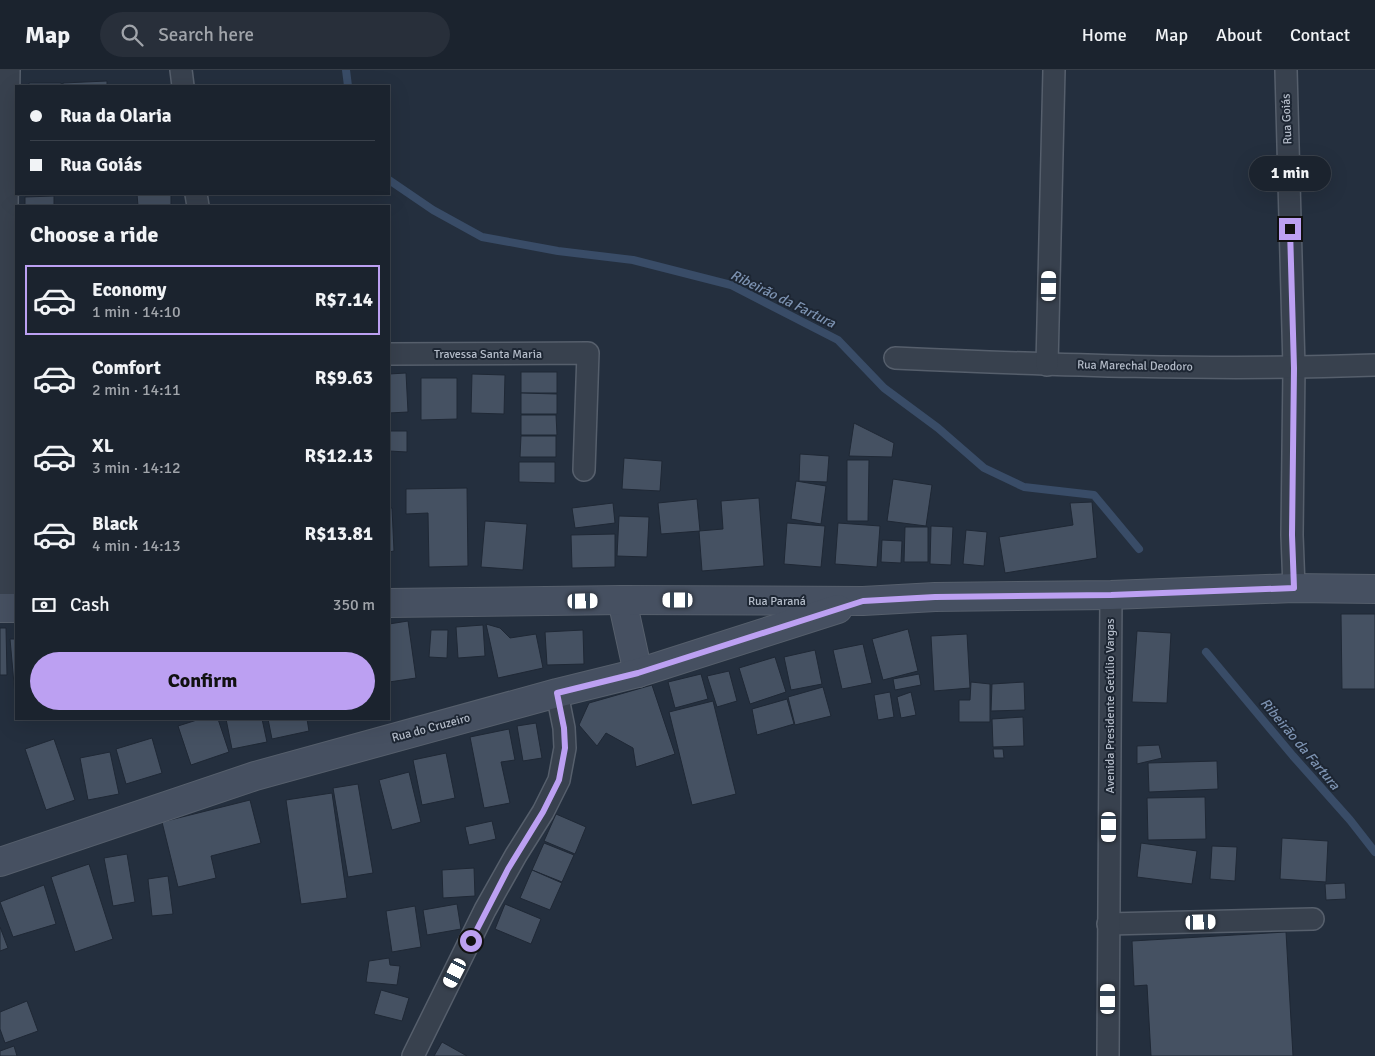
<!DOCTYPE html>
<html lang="en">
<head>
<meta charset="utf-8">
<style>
  body { margin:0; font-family:Signika,sans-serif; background:#282f3a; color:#f1f3f6; height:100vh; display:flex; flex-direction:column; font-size:19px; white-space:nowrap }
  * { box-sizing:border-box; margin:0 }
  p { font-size:16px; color:#a0a4aa }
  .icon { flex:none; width:28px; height:28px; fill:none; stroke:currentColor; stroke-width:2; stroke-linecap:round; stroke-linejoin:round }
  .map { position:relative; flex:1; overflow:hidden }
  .drawer { position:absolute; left:15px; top:135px; width:375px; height:515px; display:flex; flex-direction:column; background:#1b232e; border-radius:0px; box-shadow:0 5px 20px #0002,0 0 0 1px #39404a }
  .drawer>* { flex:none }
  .top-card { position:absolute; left:15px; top:15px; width:375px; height:110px; border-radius:0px; box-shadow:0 5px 20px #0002,0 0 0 1px #39404a; display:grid; align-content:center; height:110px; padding:0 15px; background:#1b232e }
  .end { position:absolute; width:22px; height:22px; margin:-11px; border:6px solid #bca0f2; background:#111; box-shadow:0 0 0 2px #111 }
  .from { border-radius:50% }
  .bubble { position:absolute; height:35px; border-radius:18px; background:#1b232e; box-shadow:0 5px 20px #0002,0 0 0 1px #39404a; font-size:16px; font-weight:700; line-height:35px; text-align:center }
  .car { position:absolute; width:15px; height:30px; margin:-15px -8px; border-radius:6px; box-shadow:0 0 4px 1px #0007; background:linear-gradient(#fff 24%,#345 0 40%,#fff 0 76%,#345 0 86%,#fff 0) }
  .top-card b { display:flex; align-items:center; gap:18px; height:48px; font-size:19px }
  .top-card b+b { border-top:1px solid #39404a }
  .top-card i { width:12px; height:12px; background:#f1f3f6 }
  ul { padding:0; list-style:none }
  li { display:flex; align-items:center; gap:15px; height:70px; margin:0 10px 8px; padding:0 5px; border:2px solid transparent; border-radius:0px }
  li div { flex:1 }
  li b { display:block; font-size:19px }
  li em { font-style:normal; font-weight:700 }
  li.on { border-color:#bca0f2 }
  li>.icon { width:45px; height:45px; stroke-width:1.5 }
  h2 { padding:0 15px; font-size:22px; line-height:60px }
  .pay { display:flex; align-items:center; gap:12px; height:55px; padding:0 15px; font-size:19px }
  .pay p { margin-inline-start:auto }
  .cta { display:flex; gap:10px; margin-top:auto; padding:10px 15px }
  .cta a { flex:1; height:58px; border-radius:30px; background:#bca0f2; color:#111; font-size:20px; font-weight:700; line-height:58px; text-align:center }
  header { display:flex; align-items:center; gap:30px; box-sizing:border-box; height:70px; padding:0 25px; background:#1b232e; border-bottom:1px solid #39404a }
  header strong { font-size:24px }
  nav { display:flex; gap:28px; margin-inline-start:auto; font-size:18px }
  .search { width:350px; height:45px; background:#282f3a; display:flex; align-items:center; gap:12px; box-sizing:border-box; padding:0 18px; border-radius:28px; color:#a0a4aa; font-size:19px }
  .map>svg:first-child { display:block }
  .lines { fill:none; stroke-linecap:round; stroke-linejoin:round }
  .stream { stroke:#394c67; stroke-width:8 }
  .building { fill:#455162; stroke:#1f2835 }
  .street-casing { stroke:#565f6c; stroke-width:24 }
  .secondary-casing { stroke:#565f6c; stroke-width:30 }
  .street { stroke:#38414e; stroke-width:21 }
  .secondary { stroke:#465061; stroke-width:28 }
  .route { stroke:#bca0f2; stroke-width:6 }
  .labels { text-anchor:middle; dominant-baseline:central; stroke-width:4; stroke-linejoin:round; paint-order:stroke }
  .street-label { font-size:12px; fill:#b4bcc9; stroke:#1d2633 }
  .water-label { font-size:14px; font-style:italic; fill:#7c92b1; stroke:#1d2633 }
</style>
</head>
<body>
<header>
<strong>Map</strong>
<div class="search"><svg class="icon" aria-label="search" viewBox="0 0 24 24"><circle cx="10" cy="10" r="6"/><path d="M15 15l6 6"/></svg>Search here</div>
<nav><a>Home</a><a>Map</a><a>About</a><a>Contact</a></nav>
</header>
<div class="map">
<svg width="1375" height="986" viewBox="0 0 1375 986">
  <rect width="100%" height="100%" fill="#242f3e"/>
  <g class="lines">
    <g class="stream">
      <polyline points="346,0 348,16"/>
      <polyline points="389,110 433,140 482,167 558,181 633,190 731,215 838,270 884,318 938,358 984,398 1024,417 1094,425 1139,479"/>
      <polyline points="1206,582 1293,686 1350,750 1375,782"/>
    </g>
  </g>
  <g class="building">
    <polygon points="107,11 107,16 63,16 63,13"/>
    <polygon points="29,13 61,13 62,16 29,16"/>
    <polygon points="137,124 171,124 171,136 138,136"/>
    <polygon points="54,126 54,136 25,136 25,127"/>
    <rect x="521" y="302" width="36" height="21"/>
    <polygon points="406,303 408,342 389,343 389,304"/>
    <polygon points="472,304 505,305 504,344 471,343"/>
    <polygon points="421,308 457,308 457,349 421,350"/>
    <polygon points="521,323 557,324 557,344 521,344"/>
    <polygon points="521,345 556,345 557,365 521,365"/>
    <polygon points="854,353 894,373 892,387 849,386"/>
    <polygon points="389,361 407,361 407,382 389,381"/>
    <polygon points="521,366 556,366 556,387 520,387"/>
    <polygon points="800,384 829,386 827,412 799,411"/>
    <polygon points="624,388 662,391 660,421 622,419"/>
    <polygon points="847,390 869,390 868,451 847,451"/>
    <polygon points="519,392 555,392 555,413 519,412"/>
    <polygon points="893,409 932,415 926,456 887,451"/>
    <polygon points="796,411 826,416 821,454 791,449"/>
    <polygon points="467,418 468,496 429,497 428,443 406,444 406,419"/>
    <polygon points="759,428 764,496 702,501 699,461 723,459 721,431"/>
    <polygon points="697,429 700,461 661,464 658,433"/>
    <polygon points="1092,432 1097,488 1005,503 999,467 1073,455 1070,433"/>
    <polygon points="613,433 615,453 575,458 572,438"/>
    <polygon points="389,438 392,438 394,481 389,482"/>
    <polygon points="619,446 649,447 647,487 617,486"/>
    <polygon points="485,451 527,454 523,500 481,497"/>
    <polygon points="787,453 825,456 821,497 784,494"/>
    <polygon points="838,453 880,456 877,497 835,494"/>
    <polygon points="931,456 953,457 951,495 930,494"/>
    <polygon points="905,457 928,457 928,492 904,492"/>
    <polygon points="966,460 987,462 984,496 963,494"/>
    <polygon points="615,464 615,497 572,498 571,465"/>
    <polygon points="882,470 902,471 901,493 881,492"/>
    <polygon points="1341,544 1375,544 1375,619 1342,619"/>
    <polygon points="408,551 416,608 389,612 389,554"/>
    <polygon points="486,554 500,558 510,568 536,564 543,598 498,608"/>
    <polygon points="483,555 485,586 458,588 456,557"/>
    <polygon points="0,558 6,558 7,605 0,605"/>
    <polygon points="908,559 918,601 883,610 872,569"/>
    <polygon points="431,560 448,560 447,588 429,587"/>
    <polygon points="583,560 584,594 547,595 545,562"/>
    <polygon points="1137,561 1171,563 1167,633 1132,632"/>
    <polygon points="967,564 970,618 934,621 931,566"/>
    <polygon points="10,569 16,569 16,625 15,625"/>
    <polygon points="863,574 872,613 842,619 833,580"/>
    <polygon points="815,580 822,614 791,620 784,587"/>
    <polygon points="775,587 786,622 750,634 739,598"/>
    <polygon points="729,601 737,631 717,637 707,606"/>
    <polygon points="701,604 708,629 675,638 668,612"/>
    <polygon points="919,604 921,615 895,620 893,609"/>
    <polygon points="971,612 990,614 990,652 959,652 959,630 970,630"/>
    <polygon points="1024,612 1025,640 991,641 992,614"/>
    <polygon points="652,615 675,684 636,697 633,678 606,663 597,676 579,655 589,633"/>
    <polygon points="823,617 831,646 795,655 788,627"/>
    <polygon points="890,622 894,647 878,650 874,625"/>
    <polygon points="911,622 916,645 901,648 897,627"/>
    <polygon points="787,629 794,654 757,665 752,639"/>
    <polygon points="713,631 736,724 692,735 669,642"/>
    <polygon points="1023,647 1024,676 993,677 992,649"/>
    <polygon points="200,649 218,649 229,682 191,695 178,656"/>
    <polygon points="226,649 262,649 267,672 232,679"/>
    <polygon points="268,649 307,649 309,661 272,669"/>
    <polygon points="536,653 542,688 523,691 517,656"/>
    <polygon points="509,659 515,690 501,692 510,733 484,738 470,667"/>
    <polygon points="152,668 162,703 126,714 116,679"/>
    <polygon points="54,669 75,730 46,740 25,679"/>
    <polygon points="1159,675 1162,688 1137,694 1137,676"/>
    <polygon points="993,679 1003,679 1004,688 994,688"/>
    <polygon points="110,682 119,724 88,730 80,688"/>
    <polygon points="446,683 455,728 422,735 413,690"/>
    <polygon points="1217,691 1218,719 1149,722 1148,693"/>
    <polygon points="409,702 421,752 392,760 379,710"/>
    <polygon points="358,714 373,803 348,807 333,718"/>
    <polygon points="332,723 347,828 301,834 286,730"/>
    <polygon points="1205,727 1206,769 1148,770 1147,728"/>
    <polygon points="250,730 261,773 211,786 216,808 178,817 162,752"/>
    <polygon points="556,744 586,757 575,784 544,771"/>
    <polygon points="492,751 496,769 469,775 465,757"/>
    <polygon points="1282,768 1328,771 1326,812 1280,809"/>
    <polygon points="544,773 574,785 562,812 532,800"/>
    <polygon points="1141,773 1197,781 1192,814 1137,807"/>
    <polygon points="1212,776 1237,777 1235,811 1210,809"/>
    <polygon points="127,784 135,832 113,836 104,788"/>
    <polygon points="89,794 113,869 75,882 51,807"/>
    <polygon points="474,798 475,826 443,828 442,800"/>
    <polygon points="532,800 562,813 550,840 520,828"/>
    <polygon points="168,806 173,844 152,846 148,809"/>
    <polygon points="1345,813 1346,829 1326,830 1325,814"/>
    <polygon points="44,815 56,854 13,867 0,832"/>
    <polygon points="457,834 461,859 427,865 423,840"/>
    <polygon points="505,834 541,849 531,874 495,859"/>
    <polygon points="415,836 421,877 392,882 386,841"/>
    <polygon points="0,857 8,878 0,881"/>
    <polygon points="1286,862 1293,986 1151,986 1147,915 1134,916 1132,871"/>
    <polygon points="389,888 390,895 400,896 397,915 366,912 369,891"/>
    <polygon points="381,920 409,928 402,951 374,944"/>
    <polygon points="27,931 38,961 5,973 0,959 0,942"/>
    <polygon points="442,972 467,986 434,986"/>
    <polygon points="14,976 17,986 0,986 0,981"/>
  </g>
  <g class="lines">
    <g class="street-casing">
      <g id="street">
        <polyline points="9,0 5,273 10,538"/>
        <polyline points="181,0 183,16"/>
        <polyline points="1286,0 1294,298 1292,465 1294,518"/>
        <polyline points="196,124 198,136"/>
        <polyline points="389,284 588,283 584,400"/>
        <path d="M895,288c160,7 320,13 480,7"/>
        <polyline points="1047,295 1054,0"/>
        <polyline points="1108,854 1313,849"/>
        <polyline points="413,986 485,840 516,785 543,742 559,710 565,678 564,658 557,623"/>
        <polyline points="1108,986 1111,525"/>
      </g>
    </g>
    <g class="secondary-casing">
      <g id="secondary">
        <polyline points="622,530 638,603"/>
        <polyline points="389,533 622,530 863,531 935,527 1111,525 1294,518 1375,519"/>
        <polyline points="0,538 16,538"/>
        <polyline points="0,792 255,706 557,623 638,603 838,539"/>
      </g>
    </g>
    <use href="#street" class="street"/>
    <use href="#secondary" class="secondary"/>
  </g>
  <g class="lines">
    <polyline class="route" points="471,871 508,799 543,742 559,710 565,678 564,658 557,623 638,603 863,531 935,527 1111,525 1294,518 1292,465 1294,298 1290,159"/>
  </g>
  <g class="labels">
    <g class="street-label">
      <text transform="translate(1287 49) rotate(-92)">Rua Goiás</text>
      <text x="488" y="284">Travessa Santa Maria</text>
      <text transform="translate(1135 296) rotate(1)">Rua Marechal Deodoro</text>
      <text x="777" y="531">Rua Paraná</text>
      <text transform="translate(1110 636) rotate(-90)">Avenida Presidente Getúlio Vargas</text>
      <text transform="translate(431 658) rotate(-15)">Rua do Cruzeiro</text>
    </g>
    <g class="water-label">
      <text transform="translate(783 229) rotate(26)">Ribeirão da Fartura</text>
      <text transform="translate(1300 674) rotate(50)">Ribeirão da Fartura</text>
    </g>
  </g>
</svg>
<i class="end from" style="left:471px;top:871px"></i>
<i class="end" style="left:1290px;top:159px"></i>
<div class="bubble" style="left:1249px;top:86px;width:82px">1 min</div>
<i class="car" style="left:1049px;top:216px;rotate:1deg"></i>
<i class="car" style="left:678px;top:530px;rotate:270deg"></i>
<i class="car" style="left:583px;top:531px;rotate:89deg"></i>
<i class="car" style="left:1109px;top:757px;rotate:180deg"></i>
<i class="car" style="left:1201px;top:852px;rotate:88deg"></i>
<i class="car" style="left:455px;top:903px;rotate:207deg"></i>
<i class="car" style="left:1108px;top:929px;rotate:0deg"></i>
<div class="top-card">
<b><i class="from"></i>Rua da Olaria</b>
<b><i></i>Rua Goiás</b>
</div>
<section class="drawer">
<h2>Choose a ride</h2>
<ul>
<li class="on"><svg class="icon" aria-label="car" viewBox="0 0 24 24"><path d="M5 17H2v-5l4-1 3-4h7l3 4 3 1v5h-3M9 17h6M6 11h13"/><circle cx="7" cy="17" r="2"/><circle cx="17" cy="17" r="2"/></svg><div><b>Economy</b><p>1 min · 14:10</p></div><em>R$7.14</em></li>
<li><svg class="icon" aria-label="car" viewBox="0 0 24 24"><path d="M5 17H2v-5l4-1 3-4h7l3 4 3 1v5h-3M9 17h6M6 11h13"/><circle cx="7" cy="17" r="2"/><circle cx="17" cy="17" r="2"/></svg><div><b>Comfort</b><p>2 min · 14:11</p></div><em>R$9.63</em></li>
<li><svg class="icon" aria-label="car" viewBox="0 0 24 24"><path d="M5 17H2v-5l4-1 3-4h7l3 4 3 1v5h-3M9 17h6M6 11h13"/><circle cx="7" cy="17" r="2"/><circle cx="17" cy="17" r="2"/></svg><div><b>XL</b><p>3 min · 14:12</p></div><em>R$12.13</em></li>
<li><svg class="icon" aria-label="car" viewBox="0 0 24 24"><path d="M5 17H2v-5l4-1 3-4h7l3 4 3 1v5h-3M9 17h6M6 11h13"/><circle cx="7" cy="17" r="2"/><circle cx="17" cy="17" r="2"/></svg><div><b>Black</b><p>4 min · 14:13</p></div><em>R$13.81</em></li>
</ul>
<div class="pay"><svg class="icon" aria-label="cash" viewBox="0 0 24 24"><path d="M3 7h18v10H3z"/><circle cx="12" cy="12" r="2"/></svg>Cash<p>350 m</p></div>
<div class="cta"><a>Confirm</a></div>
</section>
</div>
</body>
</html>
